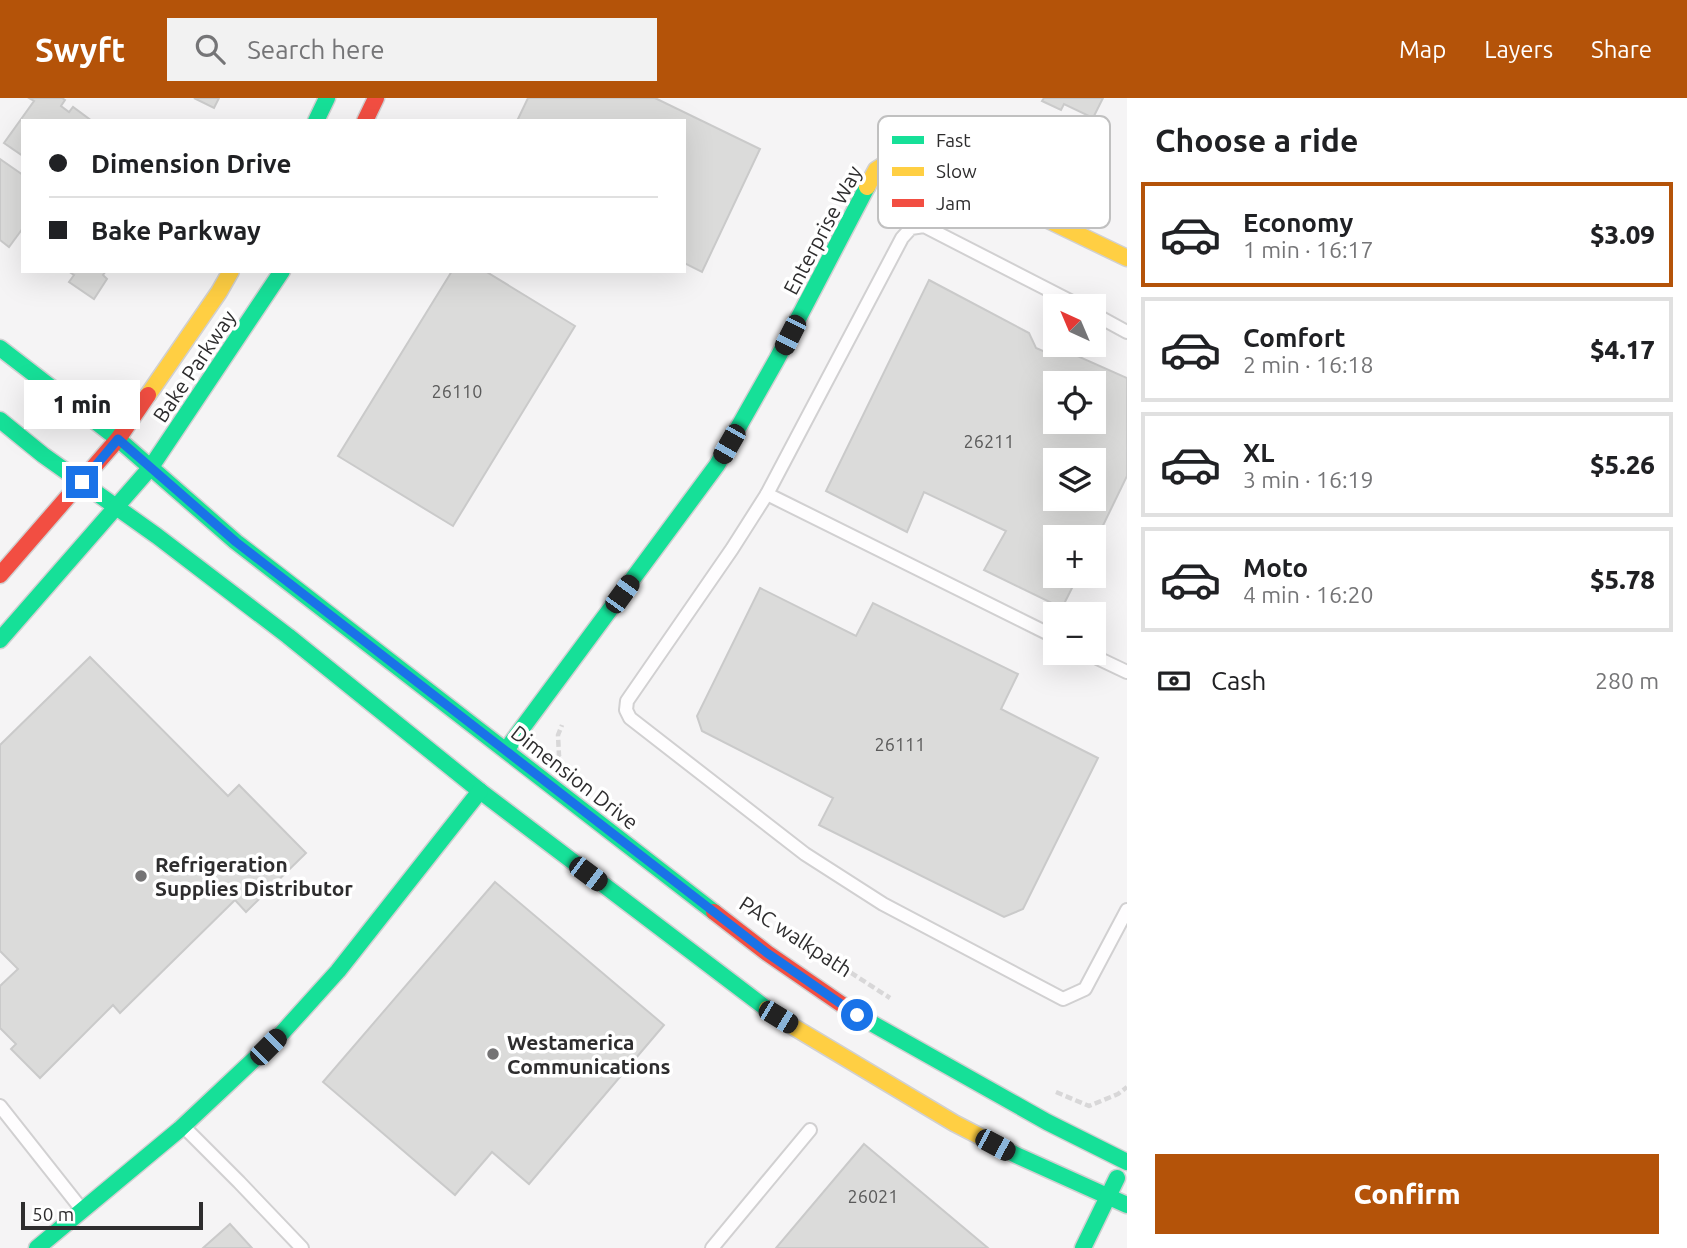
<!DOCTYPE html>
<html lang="en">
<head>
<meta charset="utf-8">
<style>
  body { margin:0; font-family:Ubuntu,sans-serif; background:#f2f2f2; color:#202124; height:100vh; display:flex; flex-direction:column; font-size:26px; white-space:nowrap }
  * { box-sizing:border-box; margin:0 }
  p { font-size:23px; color:#757577 }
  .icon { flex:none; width:38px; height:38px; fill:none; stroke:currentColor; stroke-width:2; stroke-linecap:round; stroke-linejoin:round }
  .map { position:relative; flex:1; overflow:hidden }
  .details { display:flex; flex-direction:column; background:#fff; width:560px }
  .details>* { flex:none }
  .top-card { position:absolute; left:21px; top:21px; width:665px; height:154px; border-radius:0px; box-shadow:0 7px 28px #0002; display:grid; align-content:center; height:154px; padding:0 28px; background:#fff }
  .needle { width:46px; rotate:316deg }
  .buttons { position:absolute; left:1043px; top:196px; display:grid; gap:14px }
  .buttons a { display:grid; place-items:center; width:63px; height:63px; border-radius:0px; background:#fff; box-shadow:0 7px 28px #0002; font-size:35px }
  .scale { position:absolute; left:21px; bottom:18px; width:182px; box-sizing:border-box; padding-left:7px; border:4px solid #2e2d2e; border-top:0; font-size:19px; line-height:24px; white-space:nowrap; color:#2e2d2e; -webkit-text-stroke:5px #fff; paint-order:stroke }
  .end { position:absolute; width:32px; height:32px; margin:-16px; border:9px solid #1a73e8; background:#fff; box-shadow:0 0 0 4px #fff }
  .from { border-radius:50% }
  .bubble { position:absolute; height:49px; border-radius:0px; background:#fff; box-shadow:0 7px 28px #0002; font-size:23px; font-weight:800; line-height:49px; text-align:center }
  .car { position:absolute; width:21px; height:42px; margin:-21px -10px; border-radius:9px; box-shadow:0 0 5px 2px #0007; background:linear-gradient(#222 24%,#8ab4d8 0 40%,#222 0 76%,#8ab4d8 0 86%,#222 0) }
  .top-card b { display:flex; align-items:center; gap:24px; height:66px; font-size:26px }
  .top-card b+b { border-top:2px solid #e0e0e0 }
  .top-card i { width:18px; height:18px; background:#202124 }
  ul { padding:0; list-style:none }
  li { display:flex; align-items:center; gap:21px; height:105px; margin:0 14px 10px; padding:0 14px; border:4px solid #e0e0e0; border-radius:0px }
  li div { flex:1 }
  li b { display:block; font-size:26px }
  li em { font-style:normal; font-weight:800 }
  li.selected { border-color:#b45309 }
  li>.icon { width:63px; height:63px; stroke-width:1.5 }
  h2 { padding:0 28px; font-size:32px; line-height:84px }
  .pay { display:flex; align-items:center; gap:18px; height:77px; padding:0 28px; font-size:26px }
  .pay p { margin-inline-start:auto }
  .primary-button { display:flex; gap:14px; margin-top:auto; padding:14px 28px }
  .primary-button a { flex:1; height:80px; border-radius:0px; background:#b45309; color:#fff; font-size:28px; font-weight:800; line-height:80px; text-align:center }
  header { display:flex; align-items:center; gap:42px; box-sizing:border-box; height:98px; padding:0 35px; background:#b45309; color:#fff }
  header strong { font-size:33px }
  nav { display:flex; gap:38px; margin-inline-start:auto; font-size:24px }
  .search { width:490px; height:63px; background:#f2f2f2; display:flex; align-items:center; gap:18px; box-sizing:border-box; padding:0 24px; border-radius:0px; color:#757577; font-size:26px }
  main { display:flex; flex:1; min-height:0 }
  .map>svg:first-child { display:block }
  .building { fill:#dbdbda; stroke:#cacaca; stroke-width:2; fill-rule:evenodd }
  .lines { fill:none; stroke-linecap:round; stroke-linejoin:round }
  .lane-casing { stroke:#d1d0d1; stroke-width:16 }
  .fast-casing { stroke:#d1d0d1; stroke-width:19 }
  .slow-casing { stroke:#d1d0d1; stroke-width:19 }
  .jam-casing { stroke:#d1d0d1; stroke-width:19 }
  .path { stroke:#d8d7d8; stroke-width:4.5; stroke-dasharray:7 3.5; stroke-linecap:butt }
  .lane { stroke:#fefdfe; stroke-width:12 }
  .fast { stroke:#16e098; stroke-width:16 }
  .slow { stroke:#ffcf43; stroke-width:16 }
  .jam { stroke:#f24e42; stroke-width:16 }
  .route { stroke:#1a73e8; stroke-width:9 }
  .poi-dot { fill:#747374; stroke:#fff; stroke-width:2.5 }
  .labels { text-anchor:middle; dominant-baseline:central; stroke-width:7; stroke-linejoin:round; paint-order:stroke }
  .number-label { font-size:18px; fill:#5a5a5a }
  .street-label { font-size:21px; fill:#2e2d2e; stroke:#fff }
  .poi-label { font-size:21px; font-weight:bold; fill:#2e2d2e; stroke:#fff; text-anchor:start }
  .key { fill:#fff; stroke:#c0c0c0; stroke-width:2 }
  .key-label { font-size:19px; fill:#2e2d2e }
</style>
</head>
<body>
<header>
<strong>Swyft</strong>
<div class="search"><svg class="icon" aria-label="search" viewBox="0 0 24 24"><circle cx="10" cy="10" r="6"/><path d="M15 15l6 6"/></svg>Search here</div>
<nav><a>Map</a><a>Layers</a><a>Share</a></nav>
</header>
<main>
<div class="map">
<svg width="1127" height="1150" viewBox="0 0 1127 1150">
  <rect width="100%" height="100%" fill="#f5f4f5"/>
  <g class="building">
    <polygon points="29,0 62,0 65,2 61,8 69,14 73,9 92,23 23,23 23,58 4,45 34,3"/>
    <polygon points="194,0 219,0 214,10"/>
    <polygon points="528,0 655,0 760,51 702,174 684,165 684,23 517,23"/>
    <polygon points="1044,0 1103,0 1093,20 1064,6 1061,12 1042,3"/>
    <polygon points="0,61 23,77 23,130 9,149 0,142"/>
    <polygon points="68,173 106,173 103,177 107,181 94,201 69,184 74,177"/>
    <polygon points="452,173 485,173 575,228 453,428 338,358"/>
    <path d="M929,182l100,53 7,15 16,7 12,-5 63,28v98l-33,68v-7h-39v39h23l-16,32 -78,-38 22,-39 -82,-39 -17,40 -81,-41zM1055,285h39v39h-39zM1055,362h39v39h-39z"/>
    <polygon points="760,490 856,538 873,505 1018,576 1001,611 1098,660 1023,811 1004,819 819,727 833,700 702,633 697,618"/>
    <polygon points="90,559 228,698 239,687 306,755 246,814 235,802 120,915 113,907 40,980 11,951 16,946 0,930 0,888 18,871 0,853 0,647"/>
    <polygon points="495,784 664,927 529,1086 492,1054 455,1097 323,984"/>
    <polygon points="864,1046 988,1150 776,1150"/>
    <polygon points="230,1126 252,1150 203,1150"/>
  </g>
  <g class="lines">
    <g class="lane-casing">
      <g id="lane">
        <polyline points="1080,208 924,128 911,130 902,140 767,396 732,451 627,603 626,612 630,620 805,756 883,806 1063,901 1085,891 1127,812"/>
        <polyline points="1094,216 1127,234"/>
        <polyline points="767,396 1055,539"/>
        <polyline points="1087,555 1127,574"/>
        <polyline points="0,1008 83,1113"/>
        <polyline points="185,1030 239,1084 302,1150"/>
        <polyline points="712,1150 810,1032"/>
      </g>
    </g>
    <g class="fast-casing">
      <g id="fast">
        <polyline points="316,23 327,0"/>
        <polyline points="0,250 118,341 236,444 714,814"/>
        <polyline points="0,322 43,357 157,438 288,538 480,693 767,911"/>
        <polyline points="0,542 151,369 282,173"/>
        <polyline points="506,652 717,367 777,261 867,89"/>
        <polyline points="844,908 857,917 1047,1024 1127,1064"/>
        <polyline points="985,1041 1016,1057 1127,1107"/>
        <polyline points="37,1150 180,1031 282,935 338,873 480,693"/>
        <polyline points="1083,1150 1117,1080"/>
      </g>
    </g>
    <g class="slow-casing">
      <g id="slow">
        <polyline points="867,89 876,72 905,53 1127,160"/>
        <polyline points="148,297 219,194 231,173"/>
        <polyline points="767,911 777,919 954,1025 985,1041"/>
      </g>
    </g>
    <g class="jam-casing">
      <g id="jam">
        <polyline points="365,23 376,0"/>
        <polyline points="0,477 118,341 148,297"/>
        <polyline points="714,814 767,855 844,908"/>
      </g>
    </g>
    <g class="path">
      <polyline points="560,659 559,658 558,637 562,627"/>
      <polyline points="842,869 890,900"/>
      <polyline points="1056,994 1089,1008 1118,996 1127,989"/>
    </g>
    <use href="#lane" class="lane"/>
    <use href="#fast" class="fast"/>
    <use href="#slow" class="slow"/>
    <use href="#jam" class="jam"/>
  </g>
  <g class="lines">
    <polyline class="route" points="82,384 118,341 236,444 767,855 857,917"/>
  </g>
  <g class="poi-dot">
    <circle cx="141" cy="778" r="7"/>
    <circle cx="493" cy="956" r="7"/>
  </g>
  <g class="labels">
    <g class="number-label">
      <text x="457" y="293">26110</text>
      <text x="989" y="343">26211</text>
      <text x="900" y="646">26111</text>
      <text x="873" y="1098">26021</text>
    </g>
    <g class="street-label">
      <text transform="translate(822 132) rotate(-62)">Enterprise Way</text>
      <text transform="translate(194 268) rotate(-56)">Bake Parkway</text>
      <text transform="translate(575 679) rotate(38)">Dimension Drive</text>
      <text transform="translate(796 838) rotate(33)">PAC walkpath</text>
    </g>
    <g class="poi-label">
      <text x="155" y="766">Refrigeration<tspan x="155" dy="24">Supplies Distributor</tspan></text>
      <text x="507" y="944">Westamerica<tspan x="507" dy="24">Communications</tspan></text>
    </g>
  </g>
  <rect x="878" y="18" width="232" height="112" rx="10" class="key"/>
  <rect x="892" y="38" width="32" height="8" fill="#16e098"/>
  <rect x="892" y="69" width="32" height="9" fill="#ffcf43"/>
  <rect x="892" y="101" width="32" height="8" fill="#f24e42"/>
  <g class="key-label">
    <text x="936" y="49">Fast</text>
    <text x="936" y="80">Slow</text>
    <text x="936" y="112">Jam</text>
  </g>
</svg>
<div class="buttons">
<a><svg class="needle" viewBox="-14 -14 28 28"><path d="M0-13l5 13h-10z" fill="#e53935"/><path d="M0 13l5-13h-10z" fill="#757577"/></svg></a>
<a><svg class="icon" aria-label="locate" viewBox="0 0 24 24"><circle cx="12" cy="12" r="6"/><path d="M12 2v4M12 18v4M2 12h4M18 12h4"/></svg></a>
<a><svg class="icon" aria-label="layers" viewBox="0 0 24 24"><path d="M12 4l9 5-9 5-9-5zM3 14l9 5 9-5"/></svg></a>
<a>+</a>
<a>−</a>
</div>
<div class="scale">50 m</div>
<i class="end from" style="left:857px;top:917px"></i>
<i class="end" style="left:82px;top:384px"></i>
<div class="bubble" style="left:24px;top:282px;width:116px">1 min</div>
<i class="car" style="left:790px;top:237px;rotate:207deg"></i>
<i class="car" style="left:729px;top:346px;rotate:210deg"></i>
<i class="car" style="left:622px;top:496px;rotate:36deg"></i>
<i class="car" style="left:588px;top:776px;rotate:127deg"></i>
<i class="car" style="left:778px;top:919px;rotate:121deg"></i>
<i class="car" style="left:268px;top:949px;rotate:45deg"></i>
<i class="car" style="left:995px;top:1047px;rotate:118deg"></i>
<div class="top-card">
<b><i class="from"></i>Dimension Drive</b>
<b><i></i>Bake Parkway</b>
</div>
</div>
<section class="details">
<h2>Choose a ride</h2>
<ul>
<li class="selected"><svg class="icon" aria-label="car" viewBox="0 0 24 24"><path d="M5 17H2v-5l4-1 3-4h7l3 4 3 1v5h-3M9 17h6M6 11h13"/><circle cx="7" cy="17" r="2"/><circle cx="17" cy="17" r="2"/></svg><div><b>Economy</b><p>1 min · 16:17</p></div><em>$3.09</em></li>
<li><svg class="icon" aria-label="car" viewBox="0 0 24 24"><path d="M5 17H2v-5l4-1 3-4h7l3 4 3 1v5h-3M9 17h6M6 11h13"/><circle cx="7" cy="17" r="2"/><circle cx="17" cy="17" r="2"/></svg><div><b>Comfort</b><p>2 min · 16:18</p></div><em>$4.17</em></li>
<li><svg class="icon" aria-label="car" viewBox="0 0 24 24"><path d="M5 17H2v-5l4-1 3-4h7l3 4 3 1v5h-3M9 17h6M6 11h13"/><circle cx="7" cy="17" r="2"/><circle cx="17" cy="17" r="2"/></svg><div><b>XL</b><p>3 min · 16:19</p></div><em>$5.26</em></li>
<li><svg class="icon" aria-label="car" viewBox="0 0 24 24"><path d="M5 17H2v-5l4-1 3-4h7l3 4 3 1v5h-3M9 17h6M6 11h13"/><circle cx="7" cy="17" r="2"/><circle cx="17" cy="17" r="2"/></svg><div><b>Moto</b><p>4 min · 16:20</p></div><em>$5.78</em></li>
</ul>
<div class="pay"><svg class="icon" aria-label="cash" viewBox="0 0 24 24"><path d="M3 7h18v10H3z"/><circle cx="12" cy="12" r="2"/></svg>Cash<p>280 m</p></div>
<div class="primary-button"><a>Confirm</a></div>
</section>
</main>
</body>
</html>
